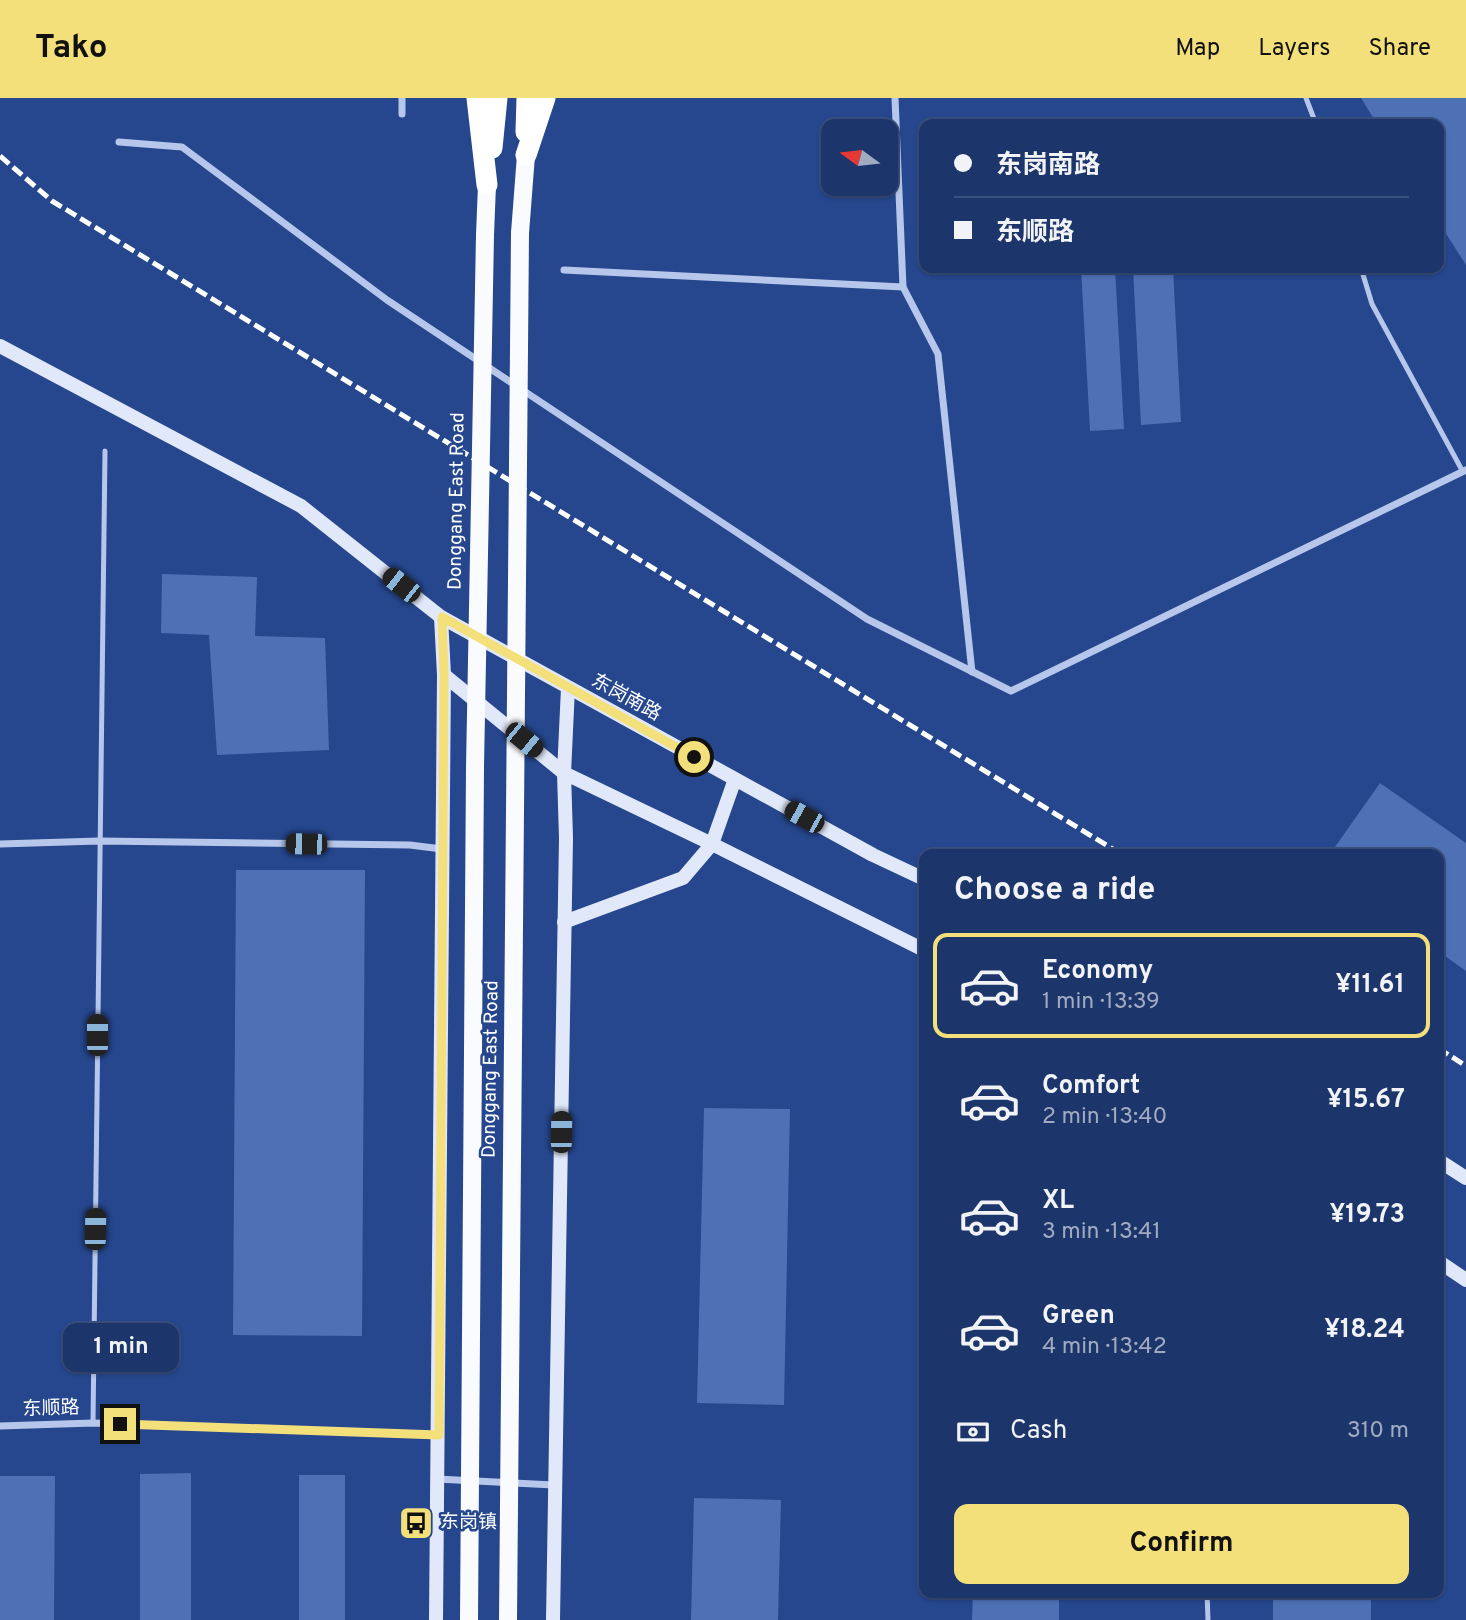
<!DOCTYPE html>
<html lang="en">
<head>
<meta charset="utf-8">
<style>
  body { margin:0; font-family:Overpass,"Noto Sans SC",sans-serif; background:#294072; color:#f1f3f6; height:100vh; display:flex; flex-direction:column; font-size:26px; white-space:nowrap }
  * { box-sizing:border-box; margin:0 }
  p { font-size:23px; color:#a0abc1 }
  .icon { flex:none; width:38px; height:38px; fill:none; stroke:currentColor; stroke-width:2; stroke-linecap:round; stroke-linejoin:round }
  .map { position:relative; flex:1; overflow:hidden }
  .details { position:absolute; left:919px; top:751px; width:525px; height:749px; display:flex; flex-direction:column; background:#1c356a; border-radius:14px; box-shadow:0 2px 5px #0004,0 0 0 2px #3a507e }
  .details>* { flex:none }
  .hud { position:absolute; left:919px; top:21px; width:525px; height:154px; border-radius:14px; box-shadow:0 2px 5px #0004,0 0 0 2px #3a507e; display:grid; align-content:center; height:154px; padding:0 35px; background:#1c356a }
  .needle { width:46px; rotate:285deg }
  .tools { position:absolute; left:821px; top:21px; display:grid; gap:14px }
  .tools a { display:grid; place-items:center; width:77px; height:77px; border-radius:14px; background:#1c356a; box-shadow:0 2px 5px #0004,0 0 0 2px #3a507e; font-size:35px }
  .end { position:absolute; width:32px; height:32px; margin:-16px; border:9px solid #f4e07a; background:#111; box-shadow:0 0 0 4px #111 }
  .from { border-radius:50% }
  .bubble { position:absolute; height:49px; border-radius:14px; background:#1c356a; box-shadow:0 2px 5px #0004,0 0 0 2px #3a507e; font-size:23px; font-weight:700; line-height:49px; text-align:center }
  .car { position:absolute; width:21px; height:42px; margin:-21px -10px; border-radius:9px; box-shadow:0 0 5px 2px #0007; background:linear-gradient(#222 24%,#8ab4d8 0 40%,#222 0 76%,#8ab4d8 0 86%,#222 0) }
  .hud b { display:flex; align-items:center; gap:24px; height:66px; font-size:26px }
  .hud b+b { border-top:2px solid #3a507e }
  .hud i { width:18px; height:18px; background:#f1f3f6 }
  ul { padding:0; list-style:none }
  li { display:flex; align-items:center; gap:21px; height:105px; margin:0 14px 10px; padding:0 21px; border:4px solid transparent; border-radius:14px }
  li div { flex:1 }
  li b { display:block; font-size:26px }
  li em { font-style:normal; font-weight:700 }
  li.selected { border-color:#f4e07a }
  li>.icon { width:63px; height:63px; stroke-width:1.5 }
  h2 { padding:0 35px; font-size:32px; line-height:84px }
  .pay { display:flex; align-items:center; gap:18px; height:77px; padding:0 35px; font-size:26px }
  .pay p { margin-inline-start:auto }
  .primary-button { display:flex; gap:14px; margin-top:auto; padding:14px 35px }
  .primary-button a { flex:1; height:80px; border-radius:14px; background:#f4e07a; color:#111; font-size:28px; font-weight:700; line-height:80px; text-align:center }
  header { display:flex; align-items:center; gap:42px; box-sizing:border-box; height:98px; padding:0 35px; background:#f4e07a; color:#111 }
  header strong { font-size:33px }
  nav { display:flex; gap:38px; margin-inline-start:auto; font-size:24px }
  .map>svg:first-child { display:block }
  .building { fill:#4e70b4 }
  .lines { fill:none; stroke-linecap:round; stroke-linejoin:round }
  .lane { stroke:#b6c7eb; stroke-width:5 }
  .street { stroke:#b6c7eb; stroke-width:7 }
  .secondary { stroke:#e1e8f9; stroke-width:14 }
  .primary { stroke:#fafbff; stroke-width:18 }
  .highway { stroke:#fff; stroke-width:21 }
  .rail { stroke:#fff; stroke-width:5; stroke-dasharray:12 5; stroke-linecap:butt }
  .primary-bridge { stroke:#fafbff; stroke-width:18 }
  .route { stroke:#f4e07a; stroke-width:9 }
  .labels { text-anchor:middle; dominant-baseline:central; stroke-width:5; stroke-linejoin:round; paint-order:stroke }
  .street-label { font-size:19px; fill:#fff; stroke:#26478e }
  .poi-label { font-size:19px; fill:#fff; stroke:#26478e; text-anchor:start }
</style>
</head>
<body>
<header>
<strong>Tako</strong>
<nav><a>Map</a><a>Layers</a><a>Share</a></nav>
</header>
<div class="map">
<svg width="1466" height="1522" viewBox="0 0 1466 1522">
  <rect width="100%" height="100%" fill="#26478e"/>
  <g class="building">
    <polygon points="1361,0 1466,0 1466,167 1438,123 1438,26 1377,26"/>
    <polygon points="1081,170 1115,170 1124,331 1090,333"/>
    <polygon points="1133,170 1173,170 1181,324 1141,327"/>
    <polygon points="162,476 257,479 255,538 325,540 329,652 217,657 209,537 161,535"/>
    <polygon points="1380,685 1466,745 1466,873 1438,853 1438,756 1330,756"/>
    <polygon points="236,772 365,772 362,1238 233,1237"/>
    <polygon points="704,1010 790,1011 784,1307 697,1305"/>
    <polygon points="191,1375 191,1522 140,1522 140,1376"/>
    <rect x="299" y="1377" width="46" height="145"/>
    <polygon points="0,1378 55,1378 54,1522 0,1522"/>
    <polygon points="694,1400 781,1402 778,1522 691,1522"/>
    <polygon points="973,1494 1059,1494 1059,1522 972,1522"/>
    <rect x="1273" y="1494" width="98" height="28"/>
  </g>
  <g class="lines">
    <g class="lane">
      <polyline points="1306,0 1316,26"/>
      <polyline points="1361,170 1372,206 1463,374"/>
      <polyline points="93,1325 105,353"/>
      <polyline points="1207,1494 1208,1522"/>
    </g>
    <g class="street">
      <polyline points="402,0 402,16"/>
      <polyline points="895,0 903,189 938,256 972,574"/>
      <polyline points="119,44 182,49 387,202 867,521 1011,593 1466,372"/>
      <polyline points="564,172 903,189"/>
      <polyline points="0,746 99,743 410,747 442,751"/>
      <polyline points="0,1328 93,1325 438,1337"/>
      <polyline points="437,1381 554,1387"/>
    </g>
    <g class="secondary">
      <polyline points="0,248 301,408 441,519 873,757 924,781"/>
      <polyline points="444,577 564,675 712,746 924,852"/>
      <polyline points="564,824 683,780 712,746 735,681"/>
      <polyline points="1438,1062 1466,1080"/>
      <polyline points="1438,1163 1466,1182"/>
      <polyline points="436,1522 444,577 441,519"/>
      <polyline points="553,1522 566,740 564,675 568,590"/>
    </g>
    <g class="primary">
      <polyline points="520,135 526,57"/>
      <polyline points="485,137 487,87"/>
    </g>
    <g class="highway">
      <polyline points="477,0 487,87"/>
      <polyline points="526,34 527,0"/>
      <polyline points="492,50 497,0"/>
      <polyline points="526,57 545,0"/>
    </g>
    <g class="rail">
      <polyline points="0,58 52,103 1121,756"/>
      <polyline points="1438,950 1466,968"/>
    </g>
    <g class="primary-bridge">
      <polyline points="469,1522 475,669 485,137"/>
      <polyline points="508,1522 520,135"/>
    </g>
  </g>
  <g class="lines">
    <polyline class="route" points="120,1326 439,1337 444,577 442,519 694,659"/>
  </g>
  <defs>
    <g id="bus-square" transform="scale(1.75)"><rect x="-9" y="-9" width="18" height="18" rx="4" fill="#f4e07a" stroke="#26478e"/><path d="M-5-6H5V4H4V6H2V4H-2V6H-4V4H-5ZM-3.5-4V0h7V-4ZM-3.5 1.2v1.5H-2V1.2ZM2 1.2v1.5H3.5V1.2Z" fill="#111"/></g>
  </defs>
  <g fill-rule="evenodd">
    <use href="#bus-square" x="416" y="1425"/>
  </g>
  <g class="labels">
    <g class="street-label">
      <text transform="translate(457 403) rotate(-89)">Donggang East Road</text>
      <text transform="translate(626 600) rotate(29)">东岗南路</text>
      <text transform="translate(491 971) rotate(-89)">Donggang East Road</text>
      <text transform="translate(51 1311) rotate(-2)">东顺路</text>
    </g>
    <g class="poi-label">
      <text x="440" y="1425">东岗镇</text>
    </g>
  </g>
</svg>
<div class="tools">
<a><svg class="needle" viewBox="-14 -14 28 28"><path d="M0-13l5 13h-10z" fill="#e53935"/><path d="M0 13l5-13h-10z" fill="#a0abc1"/></svg></a>
</div>
<i class="end from" style="left:694px;top:659px"></i>
<i class="end" style="left:120px;top:1326px"></i>
<div class="bubble" style="left:63px;top:1225px;width:116px">1 min</div>
<i class="car" style="left:401px;top:487px;rotate:308deg"></i>
<i class="car" style="left:524px;top:642px;rotate:129deg"></i>
<i class="car" style="left:804px;top:719px;rotate:299deg"></i>
<i class="car" style="left:306px;top:746px;rotate:271deg"></i>
<i class="car" style="left:97px;top:937px;rotate:0deg"></i>
<i class="car" style="left:561px;top:1034px;rotate:1deg"></i>
<i class="car" style="left:95px;top:1131px;rotate:1deg"></i>
<div class="hud">
<b><i class="from"></i>东岗南路</b>
<b><i></i>东顺路</b>
</div>
<section class="details">
<h2>Choose a ride</h2>
<ul>
<li class="selected"><svg class="icon" aria-label="car" viewBox="0 0 24 24"><path d="M5 17H2v-5l4-1 3-4h7l3 4 3 1v5h-3M9 17h6M6 11h13"/><circle cx="7" cy="17" r="2"/><circle cx="17" cy="17" r="2"/></svg><div><b>Economy</b><p>1 min · 13:39</p></div><em>¥11.61</em></li>
<li><svg class="icon" aria-label="car" viewBox="0 0 24 24"><path d="M5 17H2v-5l4-1 3-4h7l3 4 3 1v5h-3M9 17h6M6 11h13"/><circle cx="7" cy="17" r="2"/><circle cx="17" cy="17" r="2"/></svg><div><b>Comfort</b><p>2 min · 13:40</p></div><em>¥15.67</em></li>
<li><svg class="icon" aria-label="car" viewBox="0 0 24 24"><path d="M5 17H2v-5l4-1 3-4h7l3 4 3 1v5h-3M9 17h6M6 11h13"/><circle cx="7" cy="17" r="2"/><circle cx="17" cy="17" r="2"/></svg><div><b>XL</b><p>3 min · 13:41</p></div><em>¥19.73</em></li>
<li><svg class="icon" aria-label="car" viewBox="0 0 24 24"><path d="M5 17H2v-5l4-1 3-4h7l3 4 3 1v5h-3M9 17h6M6 11h13"/><circle cx="7" cy="17" r="2"/><circle cx="17" cy="17" r="2"/></svg><div><b>Green</b><p>4 min · 13:42</p></div><em>¥18.24</em></li>
</ul>
<div class="pay"><svg class="icon" aria-label="cash" viewBox="0 0 24 24"><path d="M3 7h18v10H3z"/><circle cx="12" cy="12" r="2"/></svg>Cash<p>310 m</p></div>
<div class="primary-button"><a>Confirm</a></div>
</section>
</div>
</body>
</html>
